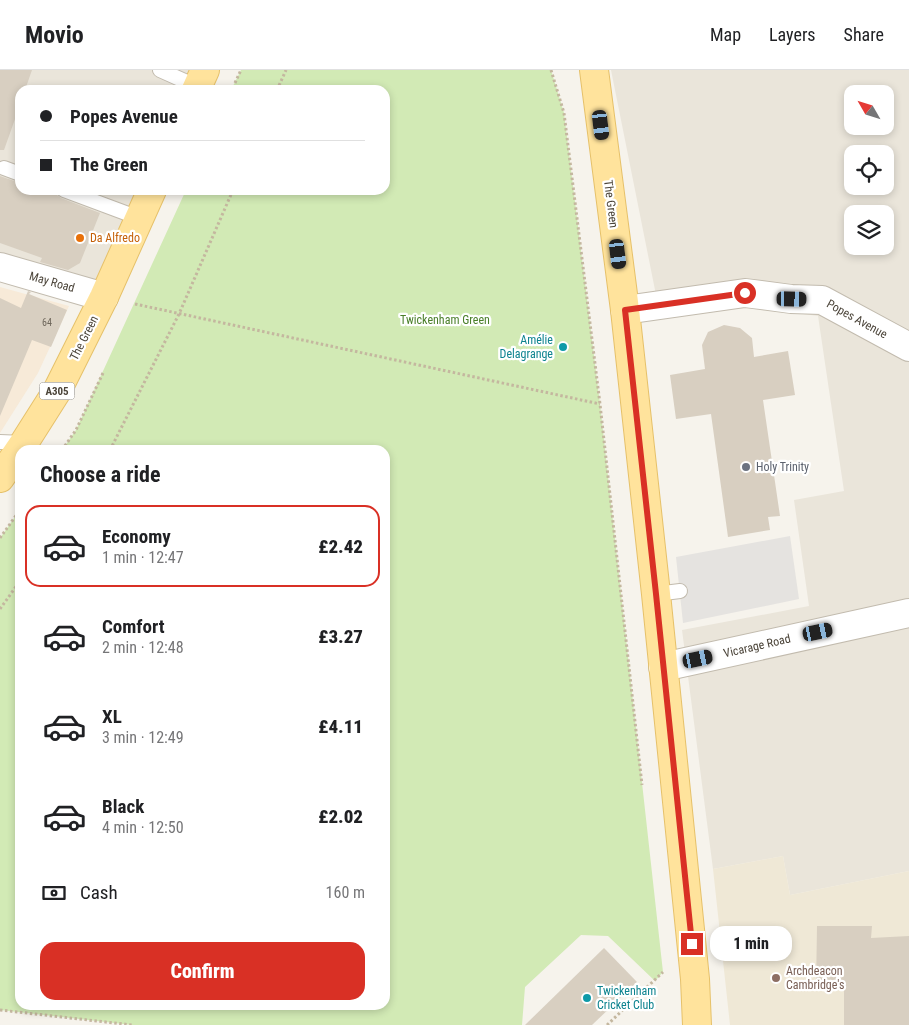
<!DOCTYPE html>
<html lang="en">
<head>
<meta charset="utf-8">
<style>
  body { margin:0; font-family:"Roboto Condensed",sans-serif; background:#f2f2f2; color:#202124; height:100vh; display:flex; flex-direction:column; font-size:19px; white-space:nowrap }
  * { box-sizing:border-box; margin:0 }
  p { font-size:16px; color:#757577 }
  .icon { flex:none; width:28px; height:28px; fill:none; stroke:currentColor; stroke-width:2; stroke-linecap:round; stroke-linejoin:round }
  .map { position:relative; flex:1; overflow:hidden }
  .sheet { position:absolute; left:15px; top:375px; width:375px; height:565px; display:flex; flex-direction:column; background:#fff; border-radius:15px; box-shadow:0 2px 8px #0003 }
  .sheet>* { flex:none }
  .guide { position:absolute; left:15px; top:15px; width:375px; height:110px; border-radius:15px; box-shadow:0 2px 8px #0003; display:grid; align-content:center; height:110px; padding:0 25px; background:#fff }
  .needle { width:32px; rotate:309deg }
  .tools { position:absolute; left:844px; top:15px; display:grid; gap:10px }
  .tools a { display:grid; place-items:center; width:50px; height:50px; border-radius:10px; background:#fff; box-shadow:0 2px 8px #0003; font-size:25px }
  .end { position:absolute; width:22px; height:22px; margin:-11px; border:6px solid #d93025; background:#fff; box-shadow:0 0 0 2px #fff }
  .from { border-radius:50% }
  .bubble { position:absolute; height:35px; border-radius:15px; background:#fff; box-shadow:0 2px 8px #0003; font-size:16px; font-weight:800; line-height:35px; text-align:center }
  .car { position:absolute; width:15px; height:30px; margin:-15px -8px; border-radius:6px; box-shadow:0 0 4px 1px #0007; background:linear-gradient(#222 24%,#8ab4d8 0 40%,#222 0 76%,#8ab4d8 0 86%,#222 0) }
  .guide b { display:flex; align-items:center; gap:18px; height:48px; font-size:19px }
  .guide b+b { border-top:1px solid #e0e0e0 }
  .guide i { width:12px; height:12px; background:#202124 }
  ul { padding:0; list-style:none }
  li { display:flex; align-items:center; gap:15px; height:82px; margin:0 10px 8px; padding:0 15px; border:2px solid transparent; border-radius:15px }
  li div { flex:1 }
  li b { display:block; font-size:19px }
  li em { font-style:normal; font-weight:800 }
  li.active { border-color:#d93025 }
  li>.icon { width:45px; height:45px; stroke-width:1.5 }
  h2 { padding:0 25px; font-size:22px; line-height:60px }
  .pay { display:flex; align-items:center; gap:12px; height:55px; padding:0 25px; font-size:19px }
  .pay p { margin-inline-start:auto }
  .button { display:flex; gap:10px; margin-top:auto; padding:10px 25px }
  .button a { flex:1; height:58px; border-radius:15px; background:#d93025; color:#fff; font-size:20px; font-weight:800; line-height:58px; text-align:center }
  header { display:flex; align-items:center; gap:30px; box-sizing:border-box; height:70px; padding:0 25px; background:#fff; border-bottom:1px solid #e0e0e0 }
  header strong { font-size:24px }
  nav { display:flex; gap:28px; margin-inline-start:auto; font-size:18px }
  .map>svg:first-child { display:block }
  .residential { fill:#eae5da; fill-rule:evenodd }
  .commercial { fill:#f7ead8 }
  .education { fill:#efe8d6 }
  .green { fill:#d2eab5 }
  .parking { fill:#e5e3e0 }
  .building { fill:#d8cfc1 }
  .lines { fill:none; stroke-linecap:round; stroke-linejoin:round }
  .lane-casing { stroke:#c2bbae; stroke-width:16 }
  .street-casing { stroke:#c2bbae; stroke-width:30 }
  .primary-casing { stroke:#e6c16a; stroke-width:30 }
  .path { stroke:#c4b79f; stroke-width:3; stroke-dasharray:2.5 2.5; stroke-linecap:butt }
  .lane { stroke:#fff; stroke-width:14 }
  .street { stroke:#fff; stroke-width:28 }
  .primary { stroke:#ffe39c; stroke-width:28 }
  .route { stroke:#d93025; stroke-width:6 }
  .food-dot { fill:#e8710a; stroke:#fff; stroke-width:2 }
  .culture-dot { fill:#0f9aa8; stroke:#fff; stroke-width:2 }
  .worship-dot { fill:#6b7280; stroke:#fff; stroke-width:2 }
  .education-dot { fill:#8d6e63; stroke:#fff; stroke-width:2 }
  .labels { text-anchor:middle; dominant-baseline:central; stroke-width:4.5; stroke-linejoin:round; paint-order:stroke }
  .number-label { font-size:10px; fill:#6e675b }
  .shield { fill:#fff; stroke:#817c74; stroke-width:1 }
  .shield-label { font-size:11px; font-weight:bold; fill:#4b4439 }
  .street-label { font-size:12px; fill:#4b4439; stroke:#fff }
  .food-label { font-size:12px; fill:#c56008; stroke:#fff; text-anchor:start }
  .park-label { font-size:12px; fill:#4a7f2a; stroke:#fff }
  .culture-label { font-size:12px; fill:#0d838f; stroke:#fff; text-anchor:end }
  .worship-label { font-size:12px; fill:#5b616d; stroke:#fff; text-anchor:start }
  .education-label { font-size:12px; fill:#785e54; stroke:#fff; text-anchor:start }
</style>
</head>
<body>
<header>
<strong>Movio</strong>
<nav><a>Map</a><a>Layers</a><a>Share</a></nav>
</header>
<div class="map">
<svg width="909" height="955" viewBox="0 0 909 955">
  <rect width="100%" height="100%" fill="#f6f3ec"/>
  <g class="residential">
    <polygon points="0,0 189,0 180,20 20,20 20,120 137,120 95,214 0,184"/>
    <path d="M611,0h298v801l-119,24 -7,-39 -70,13 -31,-239 127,-24 -15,-106 50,-9 -26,-175 -72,-10 -86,9zM852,24h33v32h-33zM852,84h33v32h-33zM852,144h33v32h-33z"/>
  </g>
  <polygon class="commercial" points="0,217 69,236 38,303 0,363"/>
  <polygon class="education" points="783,786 790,825 909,801 909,955 730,955 713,799"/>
  <polygon class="green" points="241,0 551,0 564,43 600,334 663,902 655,911 608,866 581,865 525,917 522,955 132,955 0,940 0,468 20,440 20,935 385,935 385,380 62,380 76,360 186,120 385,120 385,20 231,20"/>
  <polygon class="parking" points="790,466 799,529 683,553 676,487"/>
  <g class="building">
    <polygon points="0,0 32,0 25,20 20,20 20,35 4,80 0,80"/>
    <polygon points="0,106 20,113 20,120 55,120 57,125 61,128 100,143 80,193 68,200 40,192 42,188 0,173"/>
    <polygon points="28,221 31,222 29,224 67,240 51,277 32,270 0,346 0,228 21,238"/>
    <polygon points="724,255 740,258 752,268 754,287 788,281 795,325 763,330 780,446 768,447 770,460 728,467 711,344 676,349 670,305 705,299 702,275 708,262"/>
    <polygon points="817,856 872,856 871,868 909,866 909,955 844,955 844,920 816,918"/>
    <polygon points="604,878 637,912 592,955 525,955"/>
  </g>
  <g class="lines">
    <g class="lane-casing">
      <g id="lane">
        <polyline points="160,0 198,17"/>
        <polyline points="4,98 20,104"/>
        <polyline points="64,120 139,148"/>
        <polyline points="0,372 24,373"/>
        <polyline points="656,524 680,521"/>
      </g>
    </g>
    <g class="street-casing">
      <g id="street">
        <polyline points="0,197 104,227"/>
        <polyline points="625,240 745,223 791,229 822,230 909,277"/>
        <polyline points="663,597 909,543"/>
      </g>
    </g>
    <g class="primary-casing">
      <g id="primary">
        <polyline points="594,0 625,240 656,524 695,909 697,955"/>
        <polyline points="196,20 205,0"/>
        <polyline points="0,408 24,373 57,321 104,227 152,120"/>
      </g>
    </g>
    <g class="path">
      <polyline points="551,0 564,43 600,334 642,715"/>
      <polyline points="235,13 241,0"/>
      <polyline points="277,20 286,0"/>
      <polyline points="135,234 600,334"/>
      <polyline points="62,380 76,360 103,303"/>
      <polyline points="110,380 179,244 233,120"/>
      <polyline points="0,468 20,440"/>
      <polyline points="0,539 20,511"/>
      <polyline points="0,940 132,955"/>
      <polyline points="607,955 663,902"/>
    </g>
    <use href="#lane" class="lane"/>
    <use href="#street" class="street"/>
    <use href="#primary" class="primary"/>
  </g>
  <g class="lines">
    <polyline class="route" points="692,874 656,524 625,240 745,223"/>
  </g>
  <circle class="food-dot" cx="80" cy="168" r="5"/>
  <g class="culture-dot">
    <circle cx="563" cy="277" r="5"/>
    <circle cx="587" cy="928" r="5"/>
  </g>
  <circle class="worship-dot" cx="746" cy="397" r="5"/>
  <circle class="education-dot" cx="776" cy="908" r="5"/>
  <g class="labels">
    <g class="number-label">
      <text x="47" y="252">64</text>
    </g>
    <rect class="shield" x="39.5" y="312.5" width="35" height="17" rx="4"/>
    <g class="shield-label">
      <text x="57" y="321">A305</text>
    </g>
    <g class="street-label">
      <text transform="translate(611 134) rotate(83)">The Green</text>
      <text transform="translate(52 212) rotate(16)">May Road</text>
      <text transform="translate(857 249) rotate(29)">Popes Avenue</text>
      <text transform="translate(84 268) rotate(-63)">The Green</text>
      <text transform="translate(757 576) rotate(-13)">Vicarage Road</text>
    </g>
    <g class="food-label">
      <text x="90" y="168">Da Alfredo</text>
    </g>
    <g class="park-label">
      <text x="445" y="250">Twickenham Green</text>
    </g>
    <g class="culture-label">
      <text x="553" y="270">Amélie<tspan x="553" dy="14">Delagrange</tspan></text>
      <text x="597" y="921" text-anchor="start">Twickenham<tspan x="597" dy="14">Cricket Club</tspan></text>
    </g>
    <g class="worship-label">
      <text x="756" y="397">Holy Trinity</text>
    </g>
    <g class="education-label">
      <text x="786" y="901">Archdeacon<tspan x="786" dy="14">Cambridge's</tspan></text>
    </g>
  </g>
</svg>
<div class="tools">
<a><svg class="needle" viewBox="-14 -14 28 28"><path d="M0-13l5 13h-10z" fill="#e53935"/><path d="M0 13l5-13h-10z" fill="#757577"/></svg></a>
<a><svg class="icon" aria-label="locate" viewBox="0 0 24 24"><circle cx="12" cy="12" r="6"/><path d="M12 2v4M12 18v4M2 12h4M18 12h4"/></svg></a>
<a><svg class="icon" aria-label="layers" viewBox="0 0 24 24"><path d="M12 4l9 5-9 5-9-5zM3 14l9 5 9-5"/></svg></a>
</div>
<i class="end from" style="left:745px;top:223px"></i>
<i class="end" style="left:692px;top:874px"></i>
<div class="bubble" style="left:710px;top:856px;width:82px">1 min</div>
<i class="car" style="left:601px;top:55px;rotate:173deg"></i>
<i class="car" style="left:618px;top:184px;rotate:173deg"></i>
<i class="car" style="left:792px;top:229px;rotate:91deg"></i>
<i class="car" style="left:818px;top:562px;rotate:78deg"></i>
<i class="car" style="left:698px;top:589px;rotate:78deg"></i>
<div class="guide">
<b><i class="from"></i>Popes Avenue</b>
<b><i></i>The Green</b>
</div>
<section class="sheet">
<h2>Choose a ride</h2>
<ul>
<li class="active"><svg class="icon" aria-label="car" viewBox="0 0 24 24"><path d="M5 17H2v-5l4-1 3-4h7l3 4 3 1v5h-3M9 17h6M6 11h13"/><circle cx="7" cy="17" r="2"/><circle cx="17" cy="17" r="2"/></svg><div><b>Economy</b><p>1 min · 12:47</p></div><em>£2.42</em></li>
<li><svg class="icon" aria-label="car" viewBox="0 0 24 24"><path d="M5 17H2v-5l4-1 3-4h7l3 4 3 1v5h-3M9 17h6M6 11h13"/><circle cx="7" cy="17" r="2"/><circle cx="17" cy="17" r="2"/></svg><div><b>Comfort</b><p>2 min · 12:48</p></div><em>£3.27</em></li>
<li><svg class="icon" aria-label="car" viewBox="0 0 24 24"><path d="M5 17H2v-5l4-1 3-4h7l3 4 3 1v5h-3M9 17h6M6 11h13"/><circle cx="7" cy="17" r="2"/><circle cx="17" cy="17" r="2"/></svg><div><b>XL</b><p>3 min · 12:49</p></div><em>£4.11</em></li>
<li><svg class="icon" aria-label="car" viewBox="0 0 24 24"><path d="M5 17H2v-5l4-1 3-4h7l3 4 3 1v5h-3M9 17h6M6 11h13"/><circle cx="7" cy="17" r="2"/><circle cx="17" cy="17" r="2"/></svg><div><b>Black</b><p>4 min · 12:50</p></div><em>£2.02</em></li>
</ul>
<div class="pay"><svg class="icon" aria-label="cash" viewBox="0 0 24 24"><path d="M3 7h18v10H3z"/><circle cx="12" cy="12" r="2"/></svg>Cash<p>160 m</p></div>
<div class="button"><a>Confirm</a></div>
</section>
</div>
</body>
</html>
